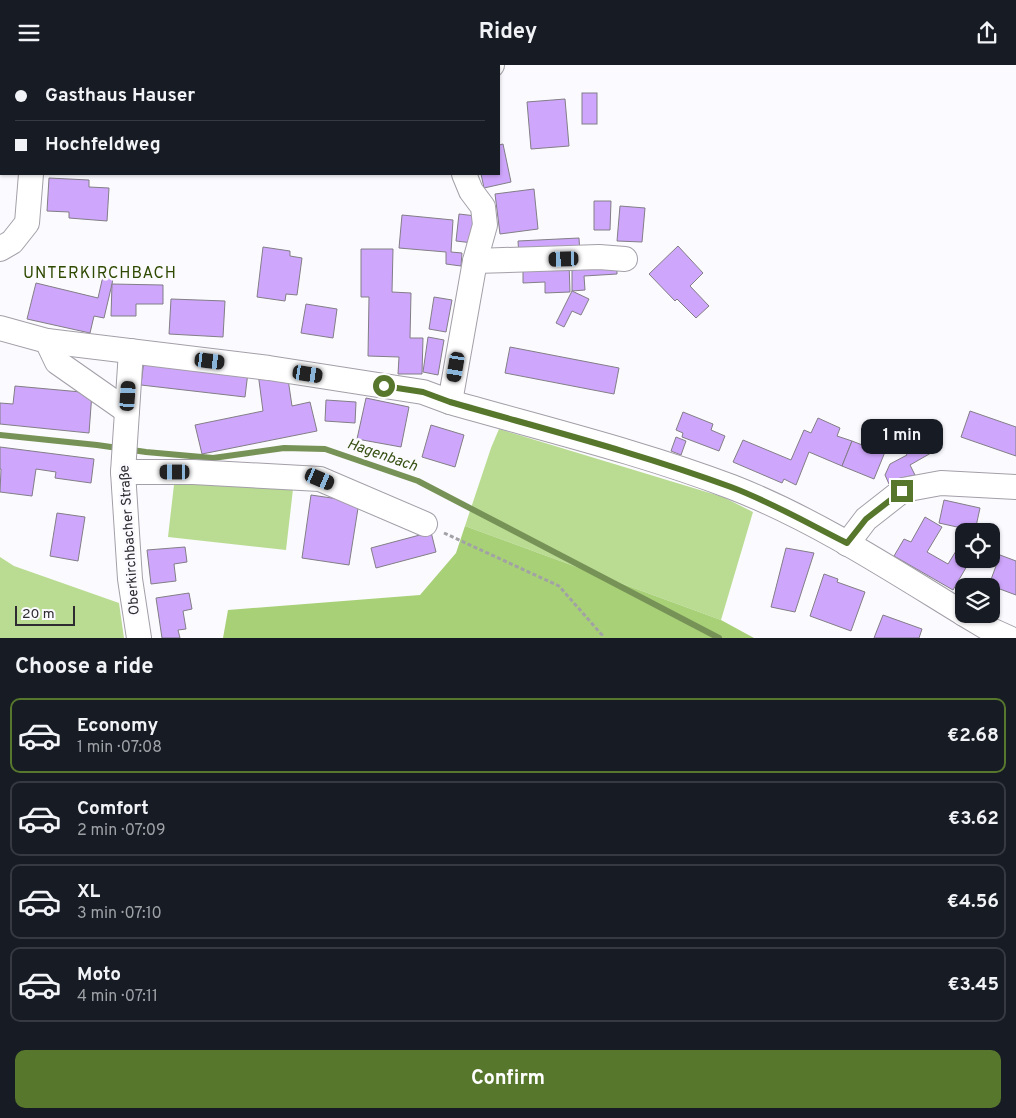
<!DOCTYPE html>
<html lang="en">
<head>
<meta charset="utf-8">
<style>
  body { margin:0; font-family:Overpass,sans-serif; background:#20242c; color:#f1f3f6; height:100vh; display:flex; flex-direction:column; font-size:19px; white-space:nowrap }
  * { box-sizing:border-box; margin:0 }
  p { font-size:16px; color:#9ea1a6 }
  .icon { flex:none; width:28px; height:28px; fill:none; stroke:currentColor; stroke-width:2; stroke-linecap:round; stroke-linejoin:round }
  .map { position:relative; height:573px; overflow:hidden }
  .details { display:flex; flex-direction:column; background:#171b24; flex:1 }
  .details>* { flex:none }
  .top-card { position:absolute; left:0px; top:0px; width:500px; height:110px; box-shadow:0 1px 4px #0004; display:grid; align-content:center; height:110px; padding:0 15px; background:#171b24 }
  .controls { position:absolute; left:955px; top:458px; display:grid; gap:10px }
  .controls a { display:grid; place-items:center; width:45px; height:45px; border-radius:10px; background:#171b24; box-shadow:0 1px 4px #0004; font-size:25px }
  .scale { position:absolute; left:15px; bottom:12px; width:60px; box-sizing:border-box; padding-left:5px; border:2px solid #2e2c30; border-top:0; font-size:14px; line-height:18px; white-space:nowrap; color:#2e2c30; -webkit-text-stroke:4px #fbfafe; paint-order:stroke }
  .end { position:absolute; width:22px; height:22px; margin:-11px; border:6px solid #57772d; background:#fff; box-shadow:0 0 0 2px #fff }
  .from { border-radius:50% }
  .bubble { position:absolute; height:35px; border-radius:10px; background:#171b24; box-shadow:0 1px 4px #0004; font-size:16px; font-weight:700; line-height:35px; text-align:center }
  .car { position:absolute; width:15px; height:30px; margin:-15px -8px; border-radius:6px; box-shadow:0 0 4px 1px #0007; background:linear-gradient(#222 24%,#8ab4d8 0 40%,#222 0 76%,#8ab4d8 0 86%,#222 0) }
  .top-card b { display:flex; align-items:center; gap:18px; height:48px; font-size:19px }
  .top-card b+b { border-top:1px solid #363941 }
  .top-card i { width:12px; height:12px; background:#f1f3f6 }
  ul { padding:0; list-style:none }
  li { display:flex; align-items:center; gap:15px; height:75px; margin:0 10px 8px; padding:0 5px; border:2px solid #363941; border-radius:10px }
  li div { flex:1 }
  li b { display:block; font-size:19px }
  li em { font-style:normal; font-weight:700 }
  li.selected { border-color:#57772d }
  li>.icon { width:45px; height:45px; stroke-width:1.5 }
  h2 { padding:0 15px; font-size:22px; line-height:60px }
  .cta { display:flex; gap:10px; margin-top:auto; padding:10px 15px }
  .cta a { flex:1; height:58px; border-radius:10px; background:#57772d; color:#fff; font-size:20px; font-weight:700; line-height:58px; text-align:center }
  header { display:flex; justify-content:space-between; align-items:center; height:65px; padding:0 15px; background:#171b24; font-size:22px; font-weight:700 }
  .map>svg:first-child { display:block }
  .green { fill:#b9dc92 }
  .forest { fill:#a7d077 }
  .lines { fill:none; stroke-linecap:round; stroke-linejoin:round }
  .stream { stroke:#779256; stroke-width:6 }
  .building { fill:#cea6fb; stroke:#827e87 }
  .minor-casing { stroke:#a39fa8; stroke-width:26 }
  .path { stroke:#a2a1a5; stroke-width:3; stroke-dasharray:4 2.5; stroke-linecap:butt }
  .minor { stroke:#fff; stroke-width:24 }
  .route { stroke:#57772d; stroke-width:6 }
  .labels { text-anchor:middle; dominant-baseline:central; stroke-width:5; stroke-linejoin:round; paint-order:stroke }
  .street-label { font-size:14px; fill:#2e2c30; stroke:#fbfafe }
  .water-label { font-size:15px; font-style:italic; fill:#365011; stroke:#fbfafe }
  .quarter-label { font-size:16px; letter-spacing:1px; fill:#2e4900; stroke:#fbfafe }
</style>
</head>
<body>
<header><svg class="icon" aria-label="menu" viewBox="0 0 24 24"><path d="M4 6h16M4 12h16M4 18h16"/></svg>Ridey<svg class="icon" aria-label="share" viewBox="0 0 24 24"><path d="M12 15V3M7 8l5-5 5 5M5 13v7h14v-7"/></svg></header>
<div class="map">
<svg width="1016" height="573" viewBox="0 0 1016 573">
  <rect width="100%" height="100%" fill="#fbfafe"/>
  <g class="green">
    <polygon points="499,364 723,432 753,447 721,555 465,461 491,383"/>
    <polygon points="175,411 293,424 286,485 168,472"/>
    <polygon points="0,492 14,501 119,538 124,573 0,573"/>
  </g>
  <polygon class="forest" points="465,461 721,555 754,573 223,573 228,545 420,530 456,488"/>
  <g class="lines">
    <polyline class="stream" points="0,370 97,380 146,387 213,393 284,383 325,384 418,416 719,573"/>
  </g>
  <g class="building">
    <rect x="111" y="0" width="35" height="1"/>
    <rect x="582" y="28" width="15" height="31"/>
    <polygon points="565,34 569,81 531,84 527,37"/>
    <polygon points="503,79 511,117 484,123 481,109 499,109 499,80"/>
    <polygon points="49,113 89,115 89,122 109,123 107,156 69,153 69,147 47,146"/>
    <polygon points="534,124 538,164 500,169 495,129"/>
    <polygon points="594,136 611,136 610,165 594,165"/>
    <polygon points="620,141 645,143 642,177 617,176"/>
    <polygon points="459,149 476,151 473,178 456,176"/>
    <polygon points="402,150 453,155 451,187 462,188 461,201 446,199 446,187 399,183"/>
    <polygon points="579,173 580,189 519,192 518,176"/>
    <polygon points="678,181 703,208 690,221 709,241 696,253 677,234 675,236 649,209"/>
    <polygon points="263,182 290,186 290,191 302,193 297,230 286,229 285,236 257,232"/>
    <polygon points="361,184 393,184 392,227 411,228 410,273 423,273 422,309 398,309 399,292 368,291 369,232 361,232"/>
    <polygon points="617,197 617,209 584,211 585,225 572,226 572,199"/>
    <polygon points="569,198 570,227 545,228 545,217 523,218 523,200"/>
    <polygon points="103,211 113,213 112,219 104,253 94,251 90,268 27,254 36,218 98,233"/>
    <polygon points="112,219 163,220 163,239 136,239 136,251 111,251"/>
    <polygon points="572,226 589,234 581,250 572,246 564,262 556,258"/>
    <polygon points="434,232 452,235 446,267 429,264"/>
    <polygon points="171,234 225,236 223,272 169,269"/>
    <polygon points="306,239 337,244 333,273 301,268"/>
    <polygon points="428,272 444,275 438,310 423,307"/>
    <polygon points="510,282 619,303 614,329 505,308"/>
    <polygon points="144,295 248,307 245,332 141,320"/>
    <polygon points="258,308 288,314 292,341 310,337 317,366 202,389 195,360 263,346"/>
    <polygon points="15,321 92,328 89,368 0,359 0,338 13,339"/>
    <polygon points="366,333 409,342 401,382 357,374"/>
    <polygon points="326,335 356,337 355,358 325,356"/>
    <polygon points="970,346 1016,362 1016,391 961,372"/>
    <polygon points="683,347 713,359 711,365 725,371 719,386 682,372 683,368 676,365"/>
    <polygon points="818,353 840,363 837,371 852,376 842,401 809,387 796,420 784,414 782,418 733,397 743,375 791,395 804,365 811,368"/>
    <polygon points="431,360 464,370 455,402 422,392"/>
    <polygon points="875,371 889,377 874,414 842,401 852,376 870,383"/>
    <polygon points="676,372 686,376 681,390 671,386"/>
    <polygon points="901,380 931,388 910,400 915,410 901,413 889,419 885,410 890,399 907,390"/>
    <polygon points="0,382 94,394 91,418 55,413 56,407 36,404 32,431 0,427 1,404 0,404"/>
    <polygon points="311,430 359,437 349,500 302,493"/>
    <polygon points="944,435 980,443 975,466 939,458"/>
    <polygon points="57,448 85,452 78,496 50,491"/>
    <polygon points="925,452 942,462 927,487 948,499 964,473 964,494 971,494 953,525 894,491 904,474 911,477"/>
    <polygon points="431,467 436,487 376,503 371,483"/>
    <polygon points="185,482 187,497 174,499 176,516 151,519 147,485"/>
    <polygon points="786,483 814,488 795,547 771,542"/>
    <polygon points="1000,490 1016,496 1016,530 989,520"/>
    <polygon points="824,509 838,514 837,517 865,527 851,566 810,551"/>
    <polygon points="189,528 192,544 183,546 186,564 178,565 180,573 162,573 156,533"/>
    <polygon points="883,550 922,564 919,573 874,573"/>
  </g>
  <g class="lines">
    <g class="minor-casing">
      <g id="minor">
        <polyline points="12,0 13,1"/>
        <polyline points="491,1 492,0"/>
        <polyline points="464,109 471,126 483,142 485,160 475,196"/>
        <polyline points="0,184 12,177 27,158 31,109"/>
        <path d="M0,263l47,13 222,27 154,24 27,10c94,27 190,50 282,85 82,32 157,81 232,127"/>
        <polyline points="47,276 57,297 127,346"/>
        <polyline points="131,286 123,407 130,514 139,573"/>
        <polyline points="450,337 475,196 599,192 625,194"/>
        <polyline points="123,407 193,407 320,414 425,459"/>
        <polyline points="847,479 866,454 903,425 941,418 1016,422"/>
        <polyline points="964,549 989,564 1009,573"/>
      </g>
    </g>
    <polyline class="path" points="444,468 559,521 602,570 602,573"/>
    <use href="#minor" class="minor"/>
  </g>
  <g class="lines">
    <path class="route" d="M384,321l39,6 27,10c94,27 189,51 281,85 40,15 78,37 116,56l19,-24 36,-28"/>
  </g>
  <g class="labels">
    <g class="street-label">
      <text transform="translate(130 475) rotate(-94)">Oberkirchbacher Straße</text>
    </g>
    <g class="water-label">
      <text transform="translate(382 391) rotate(19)">Hagenbach</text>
    </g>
    <g class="quarter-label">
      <text x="100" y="209">UNTERKIRCHBACH</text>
    </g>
  </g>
</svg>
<div class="controls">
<a><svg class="icon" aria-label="locate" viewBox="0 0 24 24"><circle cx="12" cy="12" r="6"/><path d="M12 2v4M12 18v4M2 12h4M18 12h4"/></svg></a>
<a><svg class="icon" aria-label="layers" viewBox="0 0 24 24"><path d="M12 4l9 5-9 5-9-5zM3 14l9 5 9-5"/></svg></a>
</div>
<div class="scale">20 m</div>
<i class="end from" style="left:384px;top:321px"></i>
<i class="end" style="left:902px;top:426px"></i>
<div class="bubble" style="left:861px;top:354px;width:82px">1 min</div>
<i class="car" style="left:564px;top:194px;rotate:268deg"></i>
<i class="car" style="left:210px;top:296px;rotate:97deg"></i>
<i class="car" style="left:456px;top:302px;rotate:190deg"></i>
<i class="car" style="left:308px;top:309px;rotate:99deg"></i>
<i class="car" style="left:128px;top:331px;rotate:4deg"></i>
<i class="car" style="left:175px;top:407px;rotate:270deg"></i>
<i class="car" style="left:320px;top:414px;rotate:113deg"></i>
<div class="top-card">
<b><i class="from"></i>Gasthaus Hauser</b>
<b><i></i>Hochfeldweg</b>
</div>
</div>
<section class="details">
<h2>Choose a ride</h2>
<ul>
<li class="selected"><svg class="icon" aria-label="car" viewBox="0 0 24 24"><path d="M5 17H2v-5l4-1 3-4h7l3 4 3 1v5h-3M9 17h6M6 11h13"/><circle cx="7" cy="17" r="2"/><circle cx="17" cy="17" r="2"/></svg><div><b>Economy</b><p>1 min · 07:08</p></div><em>€2.68</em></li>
<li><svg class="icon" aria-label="car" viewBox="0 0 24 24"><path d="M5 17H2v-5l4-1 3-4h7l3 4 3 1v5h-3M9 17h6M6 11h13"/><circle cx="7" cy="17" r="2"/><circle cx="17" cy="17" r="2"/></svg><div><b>Comfort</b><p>2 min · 07:09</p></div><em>€3.62</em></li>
<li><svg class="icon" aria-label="car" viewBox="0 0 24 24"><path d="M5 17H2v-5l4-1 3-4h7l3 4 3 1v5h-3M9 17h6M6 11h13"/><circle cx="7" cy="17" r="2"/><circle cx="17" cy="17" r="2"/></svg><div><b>XL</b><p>3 min · 07:10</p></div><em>€4.56</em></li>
<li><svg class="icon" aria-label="car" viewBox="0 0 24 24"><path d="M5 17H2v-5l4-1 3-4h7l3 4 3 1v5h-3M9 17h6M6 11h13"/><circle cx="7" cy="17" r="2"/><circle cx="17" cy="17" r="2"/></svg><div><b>Moto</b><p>4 min · 07:11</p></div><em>€3.45</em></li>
</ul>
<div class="cta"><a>Confirm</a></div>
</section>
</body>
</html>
